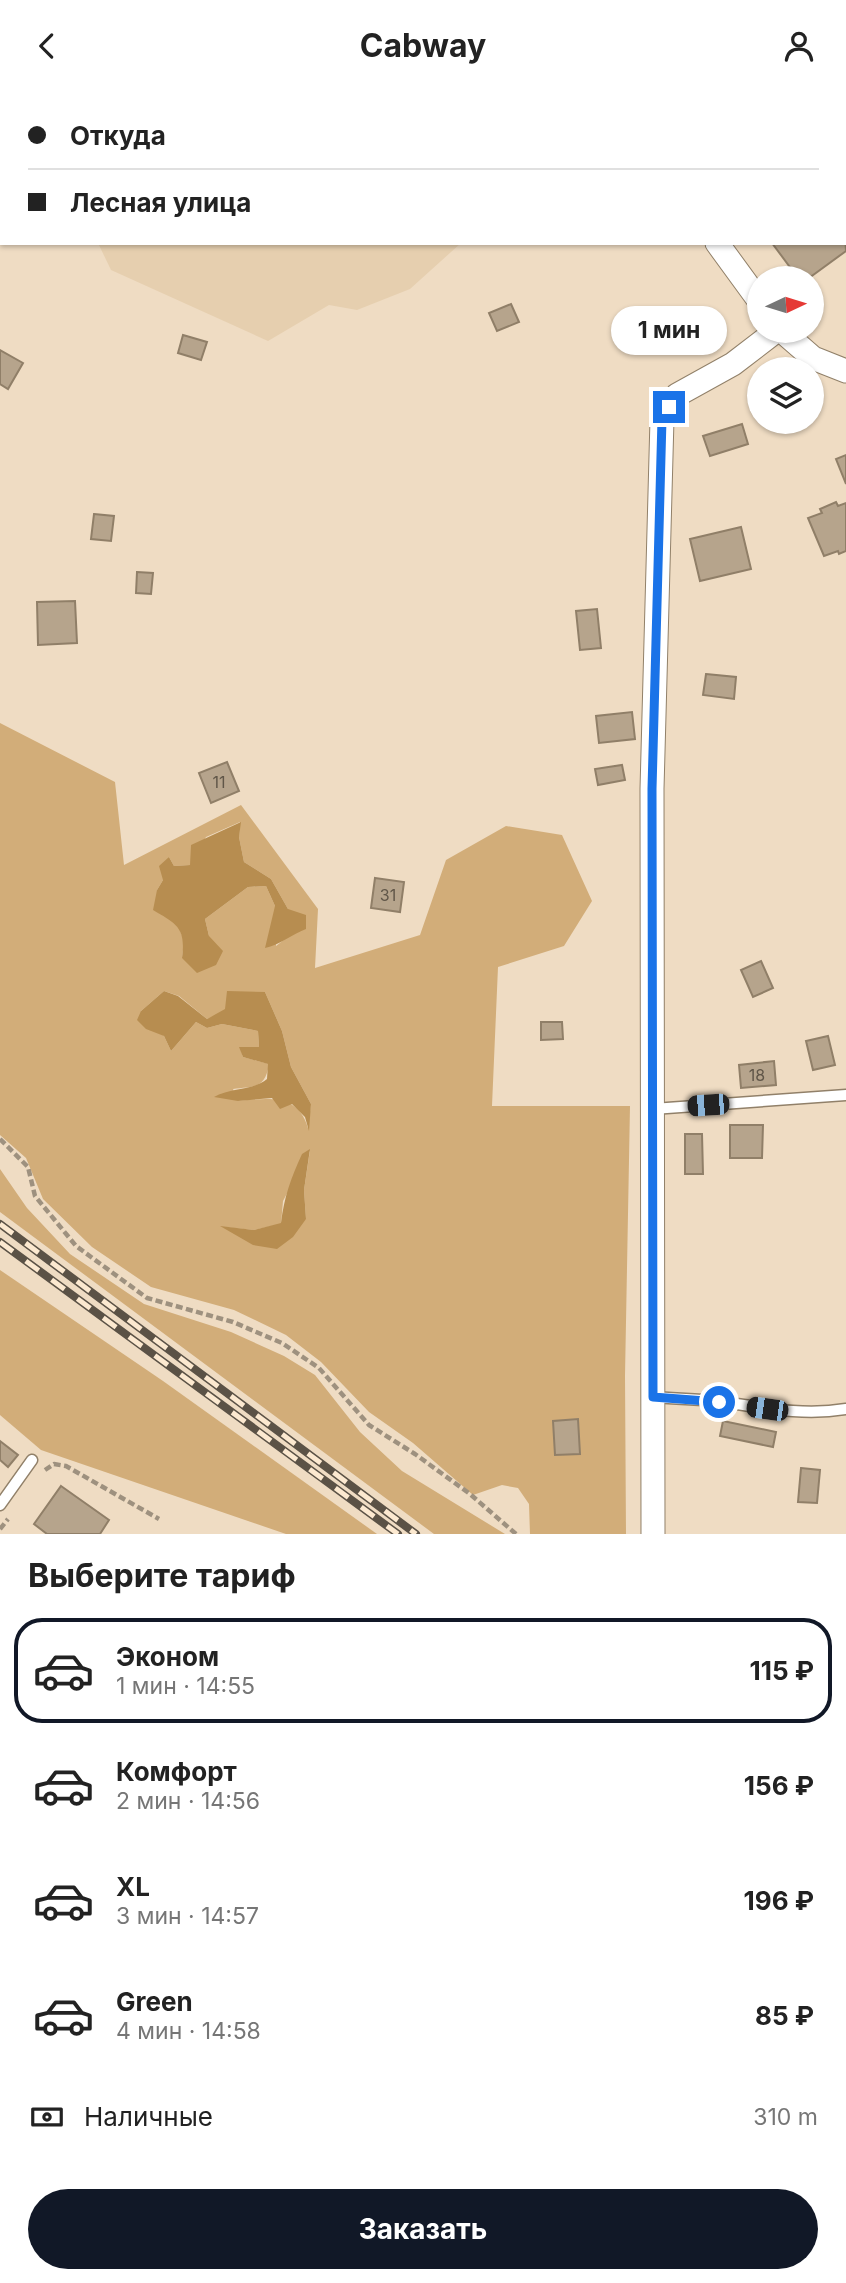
<!DOCTYPE html>
<html lang="ru">
<head>
<meta charset="utf-8">
<style>
  body { margin:0; font-family:Inter,sans-serif; background:#f2f2f2; color:#222; height:100vh; display:flex; flex-direction:column; font-size:26px; white-space:nowrap }
  * { box-sizing:border-box; margin:0 }
  p { font-size:23px; color:#767676 }
  .icon { flex:none; width:38px; height:38px; fill:none; stroke:currentColor; stroke-width:2; stroke-linecap:round; stroke-linejoin:round }
  .map { position:relative; height:1443px; overflow:hidden }
  .drawer { display:flex; flex-direction:column; background:#fff; flex:1 }
  .drawer>* { flex:none }
  .guide { position:absolute; left:0px; top:0px; width:847px; height:154px; box-shadow:0 2px 5px #0004; display:grid; align-content:center; height:154px; padding:0 28px; background:#fff }
  .needle { width:46px; rotate:86deg }
  .fabs { position:absolute; left:747px; top:175px; display:grid; gap:14px }
  .fabs a { display:grid; place-items:center; width:77px; height:77px; border-radius:50%; background:#fff; box-shadow:0 2px 5px #0004; font-size:35px }
  .end { position:absolute; width:32px; height:32px; margin:-16px; border:9px solid #1a73e8; background:#fff; box-shadow:0 0 0 4px #fff }
  .from { border-radius:50% }
  .bubble { position:absolute; height:49px; border-radius:24px; background:#fff; box-shadow:0 2px 5px #0004; font-size:23px; font-weight:700; line-height:49px; text-align:center }
  .car { position:absolute; width:21px; height:42px; margin:-21px -10px; border-radius:9px; box-shadow:0 0 5px 2px #0007; background:linear-gradient(#222 24%,#8ab4d8 0 40%,#222 0 76%,#8ab4d8 0 86%,#222 0) }
  .guide b { display:flex; align-items:center; gap:24px; height:66px; font-size:26px }
  .guide b+b { border-top:2px solid #e0e0e0 }
  .guide i { width:18px; height:18px; background:#222 }
  ul { padding:0; list-style:none }
  li { display:flex; align-items:center; gap:21px; height:105px; margin:0 14px 10px; padding:0 14px; border:4px solid transparent; border-radius:28px }
  li div { flex:1 }
  li b { display:block; font-size:26px }
  li em { font-style:normal; font-weight:700 }
  li.selected { border-color:#111827 }
  li>.icon { width:63px; height:63px; stroke-width:1.5 }
  h2 { padding:0 28px; font-size:32px; line-height:84px }
  .pay { display:flex; align-items:center; gap:18px; height:77px; padding:0 28px; font-size:26px }
  .pay p { margin-inline-start:auto }
  .action { display:flex; gap:14px; margin-top:auto; padding:14px 28px }
  .action a { flex:1; height:80px; border-radius:42px; background:#111827; color:#fff; font-size:28px; font-weight:700; line-height:80px; text-align:center }
  header { display:flex; justify-content:space-between; align-items:center; height:91px; padding:0 28px; background:#fff; font-size:32px; font-weight:700 }
  .map>svg:first-child { display:block }
  .built { fill:#e6cfaf }
  .green { fill:#d2ad79; fill-rule:evenodd }
  .water { fill:#b78d50 }
  .building { fill:#b6a48c; stroke:#907f68; stroke-width:2 }
  .lines { fill:none; stroke-linecap:round; stroke-linejoin:round }
  .service-casing { stroke:#918069; stroke-width:13 }
  .minor-casing { stroke:#918069; stroke-width:25 }
  .path { stroke:#9e917f; stroke-width:4.5; stroke-dasharray:7 3.5; stroke-linecap:butt }
  .service { stroke:#fff; stroke-width:10 }
  .minor { stroke:#fff; stroke-width:23 }
  .rail-casing { stroke:#5b5246; stroke-width:8 }
  .rail { stroke:#fce9d0; stroke-width:5; stroke-dasharray:16; stroke-linecap:butt }
  .route { stroke:#1a73e8; stroke-width:9 }
  .labels { text-anchor:middle; dominant-baseline:central; stroke-width:7; stroke-linejoin:round; paint-order:stroke }
  .number-label { font-size:16px; fill:#605648 }
</style>
</head>
<body>
<header><svg class="icon" aria-label="back" viewBox="0 0 24 24"><path d="M15 5l-7 7 7 7"/></svg>Cabway<svg class="icon" aria-label="person" viewBox="0 0 24 24"><circle cx="12" cy="8" r="4"/><path d="M4 21q1-7 8-7t8 7"/></svg></header>
<div class="map">
<svg width="846" height="1443" viewBox="0 0 846 1443">
  <rect width="100%" height="100%" fill="#efdcc3"/>
  <g class="built">
    <polygon points="0,0 577,0 579,2 24,1 2,2 0,9"/>
    <polygon points="98,152 461,152 410,198 357,219 329,214 268,250 111,179"/>
  </g>
  <g class="green">
    <path d="M0,632l115,59 9,83 117,-60 77,104 -3,59 105,-33 26,-75 60,-34 56,9 30,66 -28,45 -66,21 -6,139h138l-5,270 1,158h-96l-1,-30 -11,-16 -16,-3 -29,10 -60,-52 -44,-31 -48,-50 -35,-27 -52,-25 -83,-23 -59,-40 -49,-48 -17,-41 -26,-23zM240,731l-1,15 5,25 27,17 17,30 2,26 -14,11 -1,-40 -9,-20 -18,1 -43,32 4,17 -27,22 2,-17 -6,-16 -21,-35 6,-10 6,-23 5,9 16,-1 16,-28zM164,900l15,5 28,23 58,-27 17,39 9,36 20,37 -3,24c-10,-35 -40,-30 -70,-27l-5,-12c22,-3 32,0 36,-25l-26,-7 -3,-10h19l-1,-16 -36,-7 -15,4 -11,-6 -25,29 -7,-15 -23,-25zM310,1059l-6,40 2,29 -70,15 -13,-7 31,3 27,-6 2,-23z"/>
    <polygon points="0,1078 27,1117 70,1163 144,1213 231,1241 284,1265 315,1284 360,1341 402,1380 505,1443 434,1443 0,1121"/>
    <polygon points="0,1179 163,1290 377,1443 286,1443 41,1359 0,1324"/>
  </g>
  <g class="water">
    <path d="M241,731l-2,15 5,25 27,17 17,30 18,6v14c-14,5 -26,16 -41,19l10,-42 -9,-20 -18,1 -43,32 4,17 14,15 -7,14 -19,8 -15,-15c4,-30 -5,-34 -29,-48l4,-20 6,-10 -4,-14 10,-9 5,9 16,-1 1,-20z"/>
    <path d="M164,900l14,5 29,23 18,-10 2,-18 38,1 17,39 9,36 20,37 -2,27 -4,-14 -13,-13 -12,5 -8,-11 -34,3 -24,-4c17,-10 39,-6 53,-18l1,-15 -25,-7 -4,-10h20l-1,-16 -36,-7 -15,4 -11,-6 -25,29 -7,-15 -18,-7 -9,-9 4,-9z"/>
    <path d="M310,1058l-6,41 2,29 -13,18 -16,12 -24,-4 -33,-19 34,4 27,-7c3,-26 10,-45 21,-69z"/>
  </g>
  <g class="building">
    <polygon points="845,146 846,160 809,187 798,187 772,152 845,152"/>
    <polygon points="511,213 519,231 497,240 489,222"/>
    <polygon points="183,244 207,251 201,269 178,262"/>
    <polygon points="0,259 23,272 8,298 0,293"/>
    <polygon points="742,333 748,353 710,365 703,345"/>
    <polygon points="846,364 846,393 836,368"/>
    <polygon points="836,411 838,415 846,412 846,460 839,463 838,460 824,465 808,427 822,422 820,418"/>
    <polygon points="94,423 114,425 111,450 91,448"/>
    <polygon points="741,436 751,478 700,490 690,448"/>
    <polygon points="137,481 153,482 151,503 136,502"/>
    <polygon points="75,510 77,552 38,554 37,511"/>
    <polygon points="597,518 601,557 580,559 576,520"/>
    <polygon points="706,583 736,586 734,608 703,604"/>
    <polygon points="632,621 635,648 599,652 596,625"/>
    <polygon points="227,671 239,700 211,712 199,682"/>
    <polygon points="622,674 625,689 598,694 595,678"/>
    <polygon points="375,787 404,791 400,821 371,817"/>
    <polygon points="761,870 773,897 753,906 741,879"/>
    <polygon points="541,931 562,931 563,948 541,949"/>
    <polygon points="828,945 835,974 813,979 806,950"/>
    <polygon points="774,970 776,994 741,997 739,974"/>
    <polygon points="730,1034 763,1034 762,1067 730,1067"/>
    <polygon points="685,1043 702,1043 703,1083 685,1083"/>
    <polygon points="578,1328 580,1363 555,1364 553,1330"/>
    <polygon points="723,1330 776,1341 773,1356 720,1345"/>
    <polygon points="0,1350 18,1364 8,1376 0,1369"/>
    <polygon points="801,1377 820,1379 817,1412 798,1411"/>
    <polygon points="61,1395 109,1429 100,1443 47,1443 34,1433"/>
  </g>
  <g class="lines">
    <g class="service-casing">
      <g id="service">
        <polyline points="0,22 2,23"/>
        <polyline points="653,1018 846,1004"/>
        <path d="M653,1306c23,2 47,2 70,5 42,6 81,14 123,7"/>
        <polyline points="0,1414 32,1369"/>
      </g>
    </g>
    <g class="minor-casing">
      <g id="minor">
        <polyline points="605,0 606,2"/>
        <polyline points="717,152 760,211"/>
        <polyline points="782,240 813,267 846,280"/>
        <polyline points="653,1443 652,698 662,328 677,304 733,273 776,240"/>
      </g>
    </g>
    <g class="path">
      <polyline points="0,1048 28,1076 35,1105 76,1155 147,1207 233,1231 282,1252 319,1277 369,1334 415,1363 470,1403 516,1443"/>
      <polyline points="45,1379 54,1373 66,1375 159,1428"/>
      <polyline points="0,1438 8,1428"/>
    </g>
    <use href="#service" class="service"/>
    <use href="#minor" class="minor"/>
    <g class="rail-casing">
      <g id="rail">
        <polyline points="0,1133 416,1443"/>
        <polyline points="0,1151 398,1443"/>
      </g>
    </g>
    <use href="#rail" class="rail"/>
  </g>
  <g class="lines">
    <polyline class="route" points="669,316 662,328 652,698 653,1306 719,1311"/>
  </g>
  <g class="labels">
    <g class="number-label">
      <text x="219" y="691">11</text>
      <text x="388" y="804">31</text>
      <text x="757" y="984">18</text>
    </g>
  </g>
</svg>
<div class="fabs">
<a><svg class="needle" viewBox="-14 -14 28 28"><path d="M0-13l5 13h-10z" fill="#e53935"/><path d="M0 13l5-13h-10z" fill="#767676"/></svg></a>
<a><svg class="icon" aria-label="layers" viewBox="0 0 24 24"><path d="M12 4l9 5-9 5-9-5zM3 14l9 5 9-5"/></svg></a>
</div>
<i class="end from" style="left:719px;top:1311px"></i>
<i class="end" style="left:669px;top:316px"></i>
<div class="bubble" style="left:611px;top:215px;width:116px">1 мин</div>
<i class="car" style="left:708px;top:1014px;rotate:266deg"></i>
<i class="car" style="left:767px;top:1318px;rotate:278deg"></i>
<div class="guide">
<b><i class="from"></i>Откуда</b>
<b><i></i>Лесная улица</b>
</div>
</div>
<section class="drawer">
<h2>Выберите тариф</h2>
<ul>
<li class="selected"><svg class="icon" aria-label="car" viewBox="0 0 24 24"><path d="M5 17H2v-5l4-1 3-4h7l3 4 3 1v5h-3M9 17h6M6 11h13"/><circle cx="7" cy="17" r="2"/><circle cx="17" cy="17" r="2"/></svg><div><b>Эконом</b><p>1 мин · 14:55</p></div><em>115 ₽</em></li>
<li><svg class="icon" aria-label="car" viewBox="0 0 24 24"><path d="M5 17H2v-5l4-1 3-4h7l3 4 3 1v5h-3M9 17h6M6 11h13"/><circle cx="7" cy="17" r="2"/><circle cx="17" cy="17" r="2"/></svg><div><b>Комфорт</b><p>2 мин · 14:56</p></div><em>156 ₽</em></li>
<li><svg class="icon" aria-label="car" viewBox="0 0 24 24"><path d="M5 17H2v-5l4-1 3-4h7l3 4 3 1v5h-3M9 17h6M6 11h13"/><circle cx="7" cy="17" r="2"/><circle cx="17" cy="17" r="2"/></svg><div><b>XL</b><p>3 мин · 14:57</p></div><em>196 ₽</em></li>
<li><svg class="icon" aria-label="car" viewBox="0 0 24 24"><path d="M5 17H2v-5l4-1 3-4h7l3 4 3 1v5h-3M9 17h6M6 11h13"/><circle cx="7" cy="17" r="2"/><circle cx="17" cy="17" r="2"/></svg><div><b>Green</b><p>4 мин · 14:58</p></div><em>85 ₽</em></li>
</ul>
<div class="pay"><svg class="icon" aria-label="cash" viewBox="0 0 24 24"><path d="M3 7h18v10H3z"/><circle cx="12" cy="12" r="2"/></svg>Наличные<p>310 m</p></div>
<div class="action"><a>Заказать</a></div>
</section>
</body>
</html>
